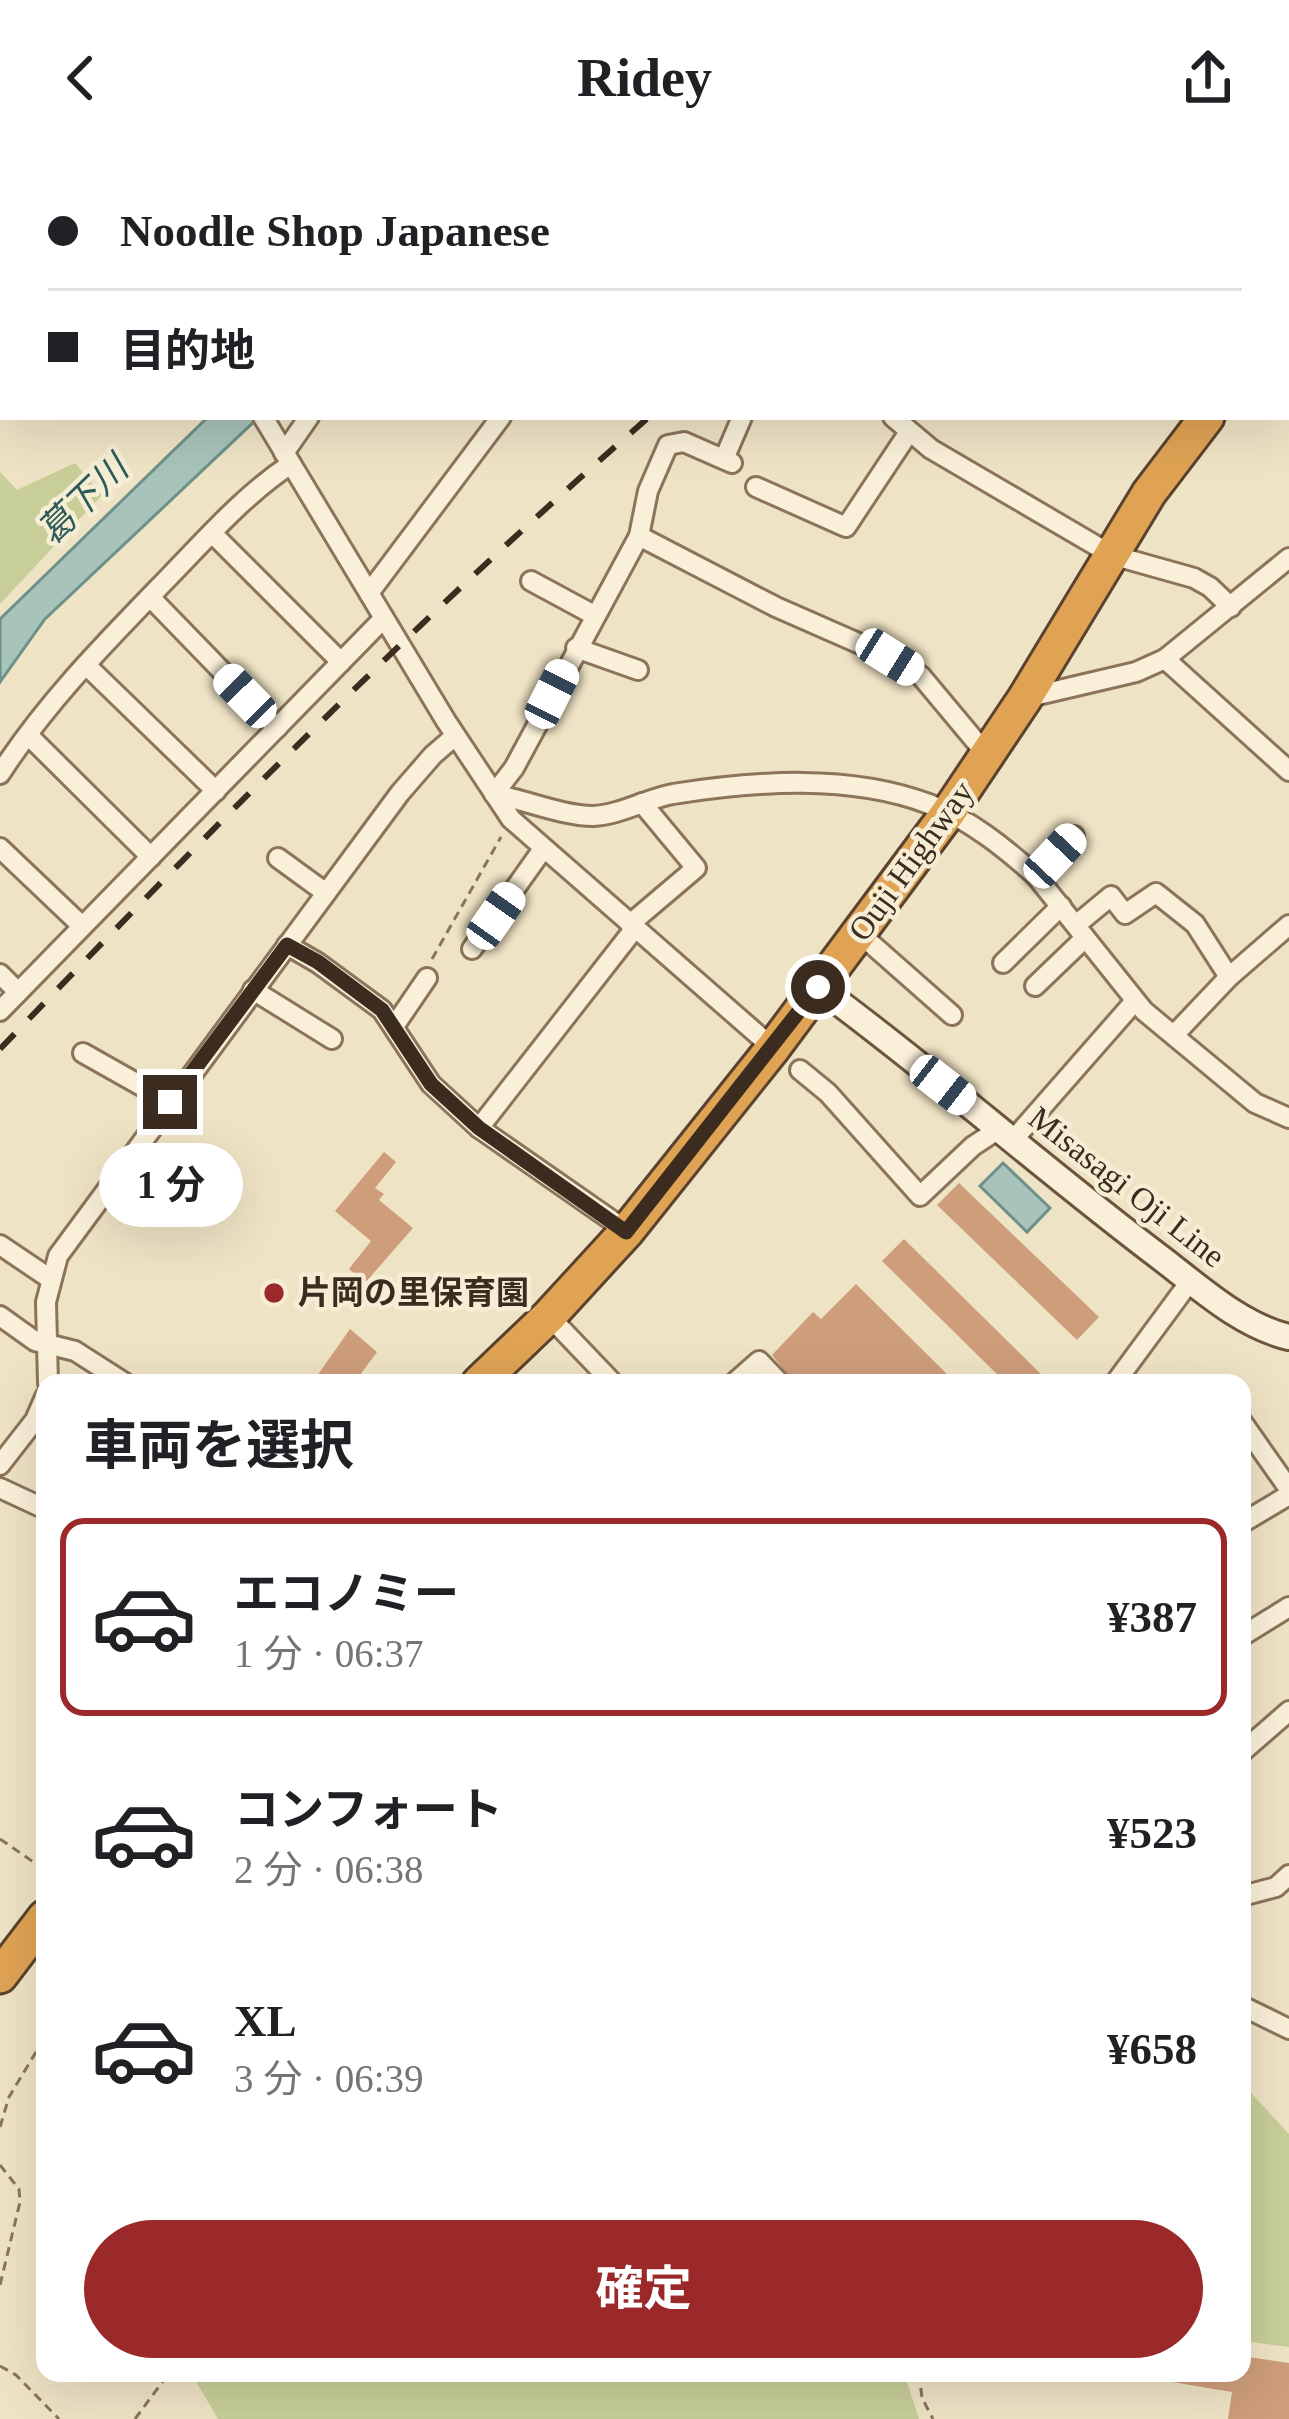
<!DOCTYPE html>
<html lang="ja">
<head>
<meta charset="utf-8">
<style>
  body { margin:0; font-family:"Times New Roman","Noto Sans JP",serif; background:#f2f2f2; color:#202124; height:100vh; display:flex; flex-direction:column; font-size:45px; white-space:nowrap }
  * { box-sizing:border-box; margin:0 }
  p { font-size:39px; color:#757577 }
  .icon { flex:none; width:66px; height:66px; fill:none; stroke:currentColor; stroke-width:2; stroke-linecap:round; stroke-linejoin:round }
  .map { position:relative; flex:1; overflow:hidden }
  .sheet { position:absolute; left:36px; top:1218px; width:1215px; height:1008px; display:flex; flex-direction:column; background:#fff; border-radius:24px; box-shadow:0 12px 48px #0002 }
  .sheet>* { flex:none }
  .guide { position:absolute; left:0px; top:0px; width:1290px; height:264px; box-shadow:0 12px 48px #0002; display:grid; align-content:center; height:264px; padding:0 48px; background:#fff }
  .end { position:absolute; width:54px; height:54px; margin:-27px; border:15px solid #3b2c1f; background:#fff; box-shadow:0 0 0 6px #fff }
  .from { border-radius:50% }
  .bubble { position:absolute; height:84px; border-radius:42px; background:#fff; box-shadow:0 12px 48px #0002; font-size:39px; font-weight:700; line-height:84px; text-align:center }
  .car { position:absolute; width:36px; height:72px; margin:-36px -18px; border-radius:15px; box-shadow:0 0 9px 3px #0007; background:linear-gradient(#fff 24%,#345 0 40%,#fff 0 76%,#345 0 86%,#fff 0) }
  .guide b { display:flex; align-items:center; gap:42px; height:114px; font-size:45px }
  .guide b+b { border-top:3px solid #e0e0e0 }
  .guide i { width:30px; height:30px; background:#202124 }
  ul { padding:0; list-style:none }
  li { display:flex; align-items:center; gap:36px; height:198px; margin:0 24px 18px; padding:0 24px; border:6px solid transparent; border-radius:24px }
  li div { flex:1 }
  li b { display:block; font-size:45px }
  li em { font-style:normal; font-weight:700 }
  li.active { border-color:#9b2929 }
  li>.icon { width:108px; height:108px; stroke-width:1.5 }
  h2 { padding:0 48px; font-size:54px; line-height:144px }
  .action { display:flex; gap:24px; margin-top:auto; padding:24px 48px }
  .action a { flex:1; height:138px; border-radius:72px; background:#9b2929; color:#fff; font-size:48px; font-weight:700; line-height:138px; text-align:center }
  header { display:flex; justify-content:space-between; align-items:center; height:156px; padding:0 48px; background:#fff; font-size:54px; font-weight:700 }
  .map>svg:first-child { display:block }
  .green { fill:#c7ce98 }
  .water { fill:#a7c3ba; stroke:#6d9188; stroke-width:3 }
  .building { fill:#ce9d7a }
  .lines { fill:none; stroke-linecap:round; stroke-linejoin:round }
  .street-casing { stroke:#8b745a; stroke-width:24 }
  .secondary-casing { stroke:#6d553d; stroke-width:30 }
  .highway-casing { stroke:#59422f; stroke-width:39 }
  .path { stroke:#8b745a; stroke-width:3; stroke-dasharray:9 6; stroke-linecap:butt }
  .street { stroke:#faf0d9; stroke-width:18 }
  .secondary { stroke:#faf0d9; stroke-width:24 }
  .highway { stroke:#e0a354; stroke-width:33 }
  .rail { stroke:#3b2c1f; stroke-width:6; stroke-dasharray:21 21; stroke-linecap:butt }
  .route { stroke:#3b2c1f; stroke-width:15 }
  .poi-dot { fill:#9b2929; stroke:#f6edd5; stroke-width:4.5 }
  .labels { text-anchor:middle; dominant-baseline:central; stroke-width:9; stroke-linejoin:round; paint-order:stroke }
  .street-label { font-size:33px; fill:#3b2c1f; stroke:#f6edd5 }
  .poi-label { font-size:33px; font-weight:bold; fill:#3b2c1f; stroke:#f6edd5; text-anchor:start }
  .water-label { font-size:36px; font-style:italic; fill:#2e5b58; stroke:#f6edd5 }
</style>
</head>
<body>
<header><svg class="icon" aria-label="back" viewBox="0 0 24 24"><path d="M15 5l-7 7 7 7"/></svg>Ridey<svg class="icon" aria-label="share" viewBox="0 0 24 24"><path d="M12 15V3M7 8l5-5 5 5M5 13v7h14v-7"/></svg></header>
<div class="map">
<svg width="1289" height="2263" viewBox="0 0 1289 2263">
  <rect width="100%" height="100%" fill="#efe3c5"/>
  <g class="green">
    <polygon points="75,307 102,339 0,448 0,316 17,334"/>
    <polygon points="1242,1927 1289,1978 1289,2191 1242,2185"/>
    <polygon points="191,2217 904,2217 919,2263 218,2263"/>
  </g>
  <g class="water">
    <polygon points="208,261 259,261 45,463 0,526 0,463"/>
    <polygon points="1003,1007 1050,1052 1027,1076 980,1030"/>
  </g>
  <g class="building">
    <polygon points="384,996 396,1006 375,1032 384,1038 379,1044 413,1072 365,1127 349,1113 371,1085 335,1055"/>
    <polygon points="959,1027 1099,1161 1077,1184 937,1049"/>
    <polygon points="904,1083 1050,1227 1006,1227 882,1105"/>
    <polygon points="856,1128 956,1227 794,1227 772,1199 813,1156 821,1163"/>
    <polygon points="350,1173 377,1196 354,1227 312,1227"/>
    <polygon points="1242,2200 1289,2207 1289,2263 1228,2263 1232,2236 1166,2225 1167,2217 1242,2217"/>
  </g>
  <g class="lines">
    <g class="street-casing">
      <g id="street">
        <polyline points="50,0 54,3"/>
        <polyline points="1086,0 1090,3"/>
        <polyline points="90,3 92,0"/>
        <polyline points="367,3 369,0"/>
        <polyline points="495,3 497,0"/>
        <polyline points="693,3 696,0"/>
        <polyline points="1012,3 1016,0"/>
        <polyline points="1187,3 1188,0"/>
        <polyline points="1287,158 1289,160"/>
        <polyline points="0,176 3,178"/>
        <polyline points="263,261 446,565 511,663 773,892"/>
        <polyline points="893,261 931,293 1112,399 1194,422 1210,431 1231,451"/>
        <polyline points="284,297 309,261"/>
        <polyline points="724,303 742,261"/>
        <path d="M732,307l-48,-21 -16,3 -20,46 -9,45 -125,232 -20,26c31,6 69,22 99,22 27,-1 53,-17 80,-22 82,-13 177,-20 256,10 40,15 76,44 107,72l108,135 111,92 34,15"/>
        <polyline points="756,331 846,371 909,276"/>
        <polyline points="212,377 341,506"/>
        <polyline points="639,380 776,451 890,501 921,520 987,599"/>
        <polyline points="531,425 594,459"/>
        <polyline points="369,437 501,261"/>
        <polyline points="150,441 277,572"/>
        <polyline points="576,492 638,514"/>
        <polyline points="1165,503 1289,615"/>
        <polyline points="86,509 216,635"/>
        <polyline points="1025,542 1136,516 1165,503 1289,402"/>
        <polyline points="28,579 151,701"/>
        <path d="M0,618c47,-73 109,-135 169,-197 39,-40 75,-82 122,-113"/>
        <polyline points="0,692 82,770"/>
        <polyline points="278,702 326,737"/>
        <polyline points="1036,720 1074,680"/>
        <polyline points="630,768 696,712 642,647"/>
        <polyline points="1076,769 1111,740 1125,758 1156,737 1195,768 1229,821"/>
        <polyline points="859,777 952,859"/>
        <polyline points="287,789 318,807 382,854 431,928 479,972 627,1075"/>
        <polyline points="472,793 543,693"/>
        <polyline points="1003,807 1061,750"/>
        <polyline points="0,818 18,836"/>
        <polyline points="1035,830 1085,782"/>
        <polyline points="253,834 332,883"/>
        <polyline points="0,855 384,462"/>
        <polyline points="395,869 427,822"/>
        <polyline points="1174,879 1229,821 1289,769"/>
        <polyline points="83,897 170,946"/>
        <polyline points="800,914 828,937 920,1040 973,990 999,973"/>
        <polyline points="479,972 635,772"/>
        <polyline points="1013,984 1135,845"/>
        <polyline points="0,1089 49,1122"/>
        <polyline points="0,1160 35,1185 75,1195 125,1227"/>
        <polyline points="549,1160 613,1227"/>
        <polyline points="48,1227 46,1146 58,1100 400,637 433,599 455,580"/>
        <polyline points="734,1227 759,1205 780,1227"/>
        <polyline points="1115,1227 1191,1124"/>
        <polyline points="1242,1266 1289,1333"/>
        <polyline points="0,1309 35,1264 45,1241"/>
        <polyline points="0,1332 45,1353"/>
        <polyline points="1242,1367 1289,1339"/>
        <polyline points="1242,1480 1289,1451"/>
        <polyline points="1242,1596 1289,1555"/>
        <polyline points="1242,1740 1276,1731 1289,1719"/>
        <polyline points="1242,1850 1289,1873"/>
      </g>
    </g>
    <g class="secondary-casing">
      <path id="secondary" d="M818,831c116,85 224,181 339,268 40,30 83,71 132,82"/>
    </g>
    <g class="highway-casing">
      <g id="highway">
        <polyline points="1287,188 1289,186"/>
        <polyline points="479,1227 549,1160 627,1075 773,892 948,657 1025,542 1149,337 1207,261"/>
        <polyline points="0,1820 45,1761"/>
      </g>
    </g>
    <g class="path">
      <polyline points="432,803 501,681"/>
      <polyline points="0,1683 45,1714"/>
      <polyline points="0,1971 9,1941 45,1881"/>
      <polyline points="0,2009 19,2033 20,2046 0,2129"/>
      <polyline points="0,2210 16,2219 59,2263"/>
      <polyline points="919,2217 922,2242 933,2263"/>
      <polyline points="135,2263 169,2217"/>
    </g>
    <use href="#street" class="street"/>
    <use href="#secondary" class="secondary"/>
    <use href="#highway" class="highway"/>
    <g class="rail">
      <polyline points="977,3 981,0"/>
      <path d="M0,893c209,-218 421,-434 649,-632"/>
    </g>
  </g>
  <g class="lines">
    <polyline class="route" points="170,946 287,789 318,806 382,854 431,928 479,972 626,1076 818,831"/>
  </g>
  <circle class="poi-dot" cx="274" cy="1137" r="12"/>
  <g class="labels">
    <g class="street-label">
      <text transform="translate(911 705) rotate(-54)">Ouji Highway</text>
      <text transform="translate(1127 1031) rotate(38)">Misasagi Oji Line</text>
    </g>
    <g class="poi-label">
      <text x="298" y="1137">片岡の里保育園</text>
    </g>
    <g class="water-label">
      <text transform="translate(83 344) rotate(-44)">葛下川</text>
    </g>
  </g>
</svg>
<i class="end from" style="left:818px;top:831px"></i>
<i class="end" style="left:170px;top:946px"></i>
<div class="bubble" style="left:99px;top:987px;width:144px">1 分</div>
<i class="car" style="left:890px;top:501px;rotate:122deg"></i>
<i class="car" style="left:552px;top:538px;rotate:27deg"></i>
<i class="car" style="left:245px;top:540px;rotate:316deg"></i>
<i class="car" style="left:1055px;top:700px;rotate:43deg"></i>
<i class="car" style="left:496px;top:760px;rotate:35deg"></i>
<i class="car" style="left:943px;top:929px;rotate:128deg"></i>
<div class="guide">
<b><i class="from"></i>Noodle Shop Japanese</b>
<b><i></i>目的地</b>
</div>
<section class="sheet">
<h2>車両を選択</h2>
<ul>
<li class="active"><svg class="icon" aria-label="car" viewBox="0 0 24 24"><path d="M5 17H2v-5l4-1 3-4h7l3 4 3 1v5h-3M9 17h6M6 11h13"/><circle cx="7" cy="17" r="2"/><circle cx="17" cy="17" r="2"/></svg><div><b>エコノミー</b><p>1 分 · 06:37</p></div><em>¥387</em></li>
<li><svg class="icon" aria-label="car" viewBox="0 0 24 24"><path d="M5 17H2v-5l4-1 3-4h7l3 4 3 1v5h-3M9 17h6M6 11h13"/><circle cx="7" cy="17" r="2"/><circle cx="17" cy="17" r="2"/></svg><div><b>コンフォート</b><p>2 分 · 06:38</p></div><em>¥523</em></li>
<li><svg class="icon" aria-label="car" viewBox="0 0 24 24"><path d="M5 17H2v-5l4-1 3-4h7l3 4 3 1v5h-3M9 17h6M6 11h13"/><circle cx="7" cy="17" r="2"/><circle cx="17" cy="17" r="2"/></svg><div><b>XL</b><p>3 分 · 06:39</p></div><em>¥658</em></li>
</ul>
<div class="action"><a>確定</a></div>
</section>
</div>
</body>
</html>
